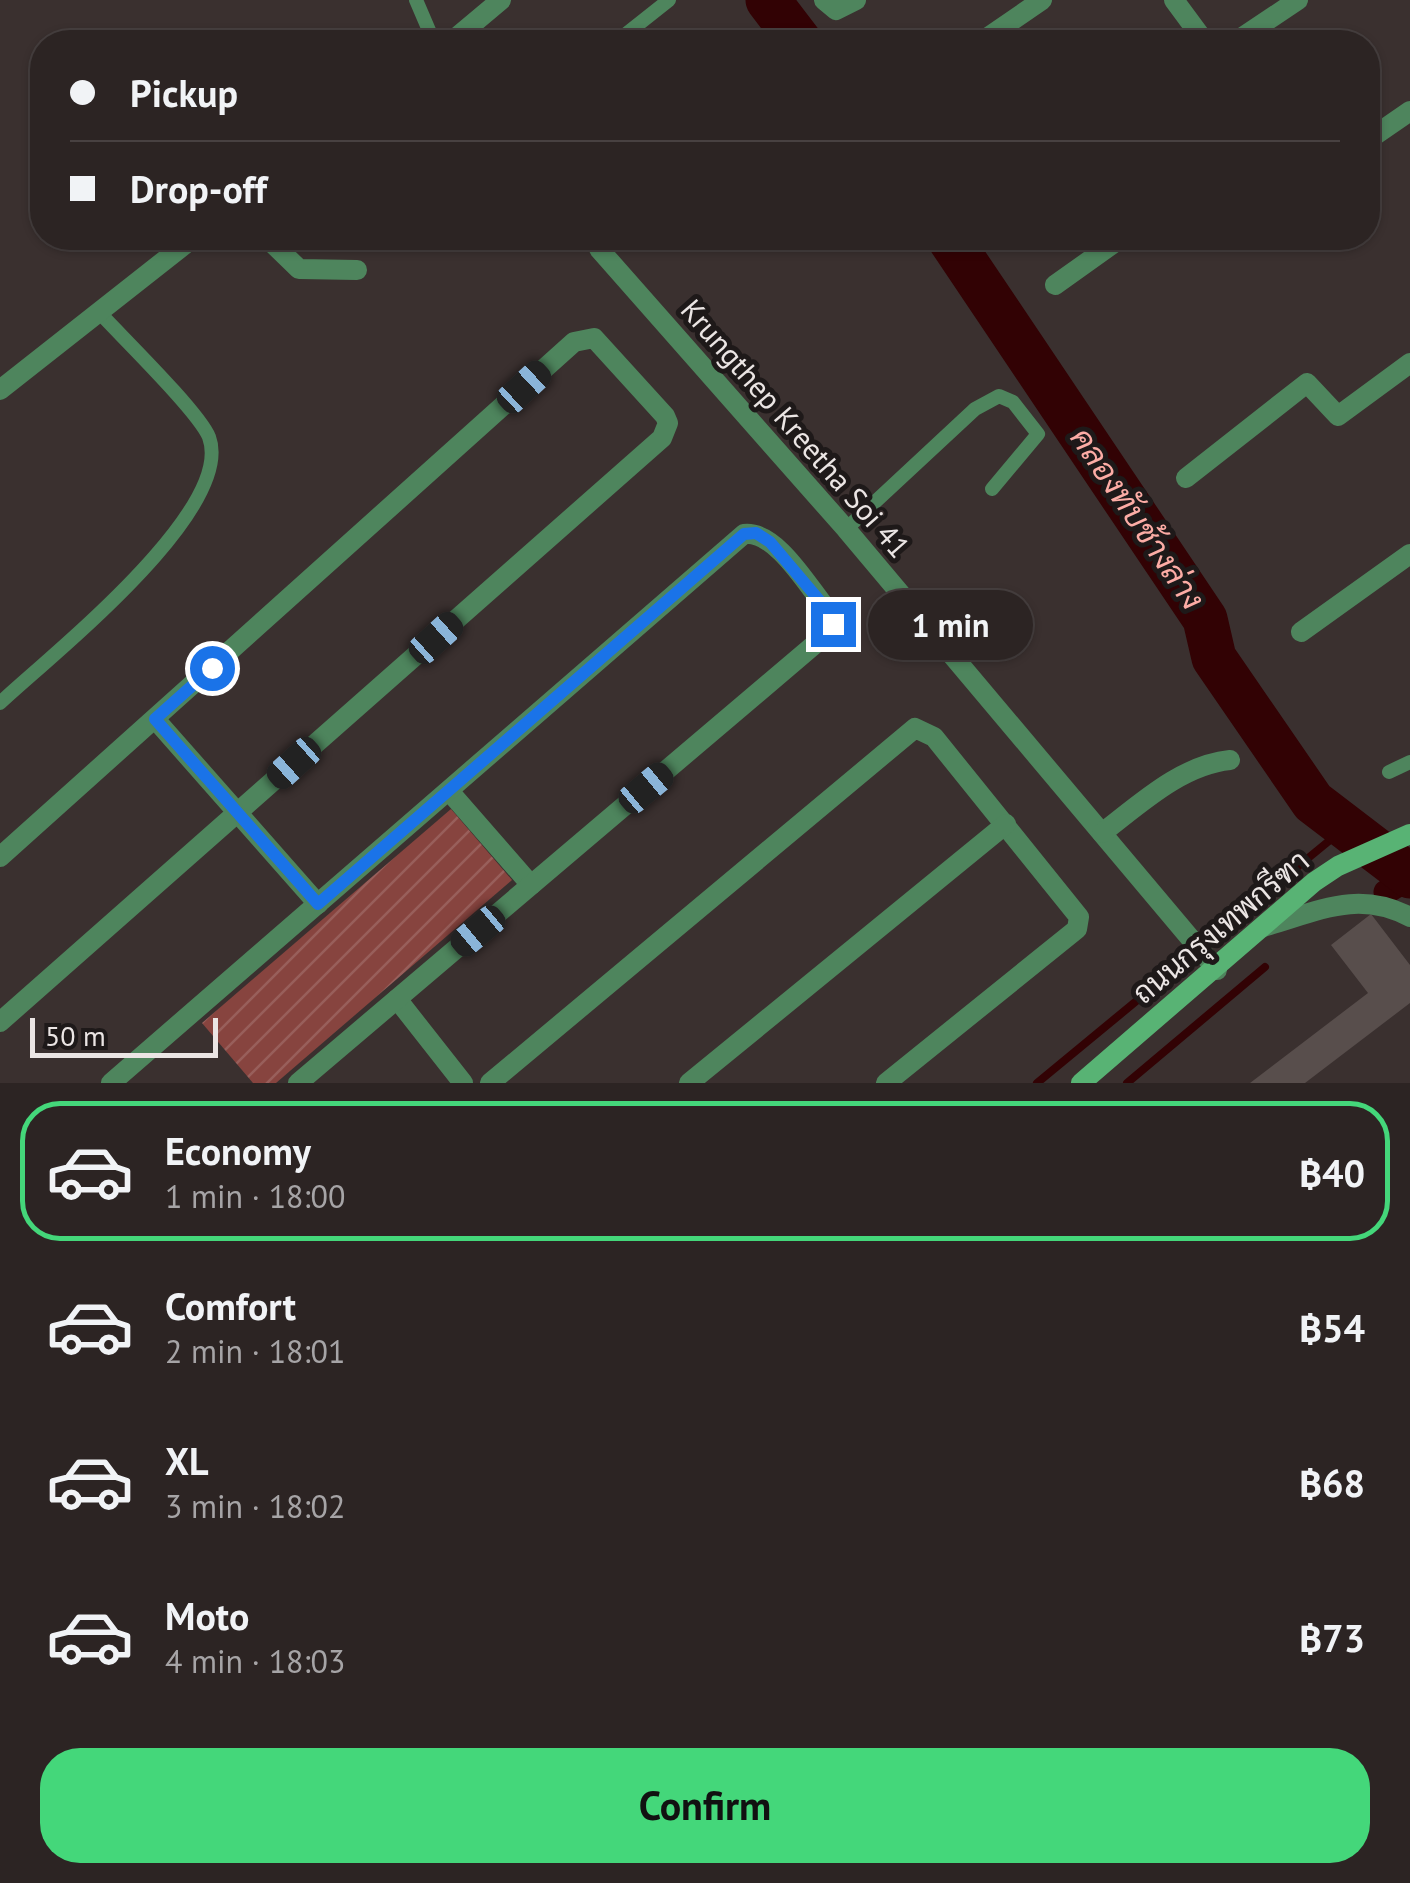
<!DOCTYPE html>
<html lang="en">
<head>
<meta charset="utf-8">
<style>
  body { margin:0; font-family:"PT Sans",Sarabun,sans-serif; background:#342c2b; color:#f1f3f6; height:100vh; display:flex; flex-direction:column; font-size:38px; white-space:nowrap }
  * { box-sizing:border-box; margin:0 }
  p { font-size:32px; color:#a6a4a6 }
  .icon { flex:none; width:55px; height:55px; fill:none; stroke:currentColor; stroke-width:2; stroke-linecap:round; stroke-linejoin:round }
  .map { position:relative; height:1083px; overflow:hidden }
  .side { display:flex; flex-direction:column; background:#2c2423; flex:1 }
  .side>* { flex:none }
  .top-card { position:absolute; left:30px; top:30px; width:1350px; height:220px; border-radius:40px; box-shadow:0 2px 8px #0004,0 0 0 2px #484141; display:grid; align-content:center; height:220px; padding:0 40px; background:#2c2423 }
  .scale { position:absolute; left:30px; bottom:25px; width:188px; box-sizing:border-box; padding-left:10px; border:5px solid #ebe5e4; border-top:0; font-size:28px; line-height:35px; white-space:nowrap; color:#ebe5e4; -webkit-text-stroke:8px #1e1919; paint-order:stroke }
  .end { position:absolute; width:45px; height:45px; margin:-22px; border:12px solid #1a73e8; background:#fff; box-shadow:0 0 0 5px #fff }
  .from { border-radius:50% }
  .bubble { position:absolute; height:70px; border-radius:35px; background:#2c2423; box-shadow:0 2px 8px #0004,0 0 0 2px #484141; font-size:32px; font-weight:700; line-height:70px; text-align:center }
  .car { position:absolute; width:30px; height:60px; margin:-30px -15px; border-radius:12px; box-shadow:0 0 8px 2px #0007; background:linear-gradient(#222 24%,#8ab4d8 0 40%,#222 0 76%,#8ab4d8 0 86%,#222 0) }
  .top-card b { display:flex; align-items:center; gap:35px; height:95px; font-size:38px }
  .top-card b+b { border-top:2px solid #484141 }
  .top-card i { width:25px; height:25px; background:#f1f3f6 }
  ul { padding:18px 0 0; list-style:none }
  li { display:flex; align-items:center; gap:30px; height:140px; margin:0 20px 15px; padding:0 20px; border:5px solid transparent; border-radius:40px }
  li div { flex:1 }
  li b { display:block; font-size:38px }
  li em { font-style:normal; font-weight:700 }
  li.active { border-color:#44d77a }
  li>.icon { width:90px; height:90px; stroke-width:1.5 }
  .action { display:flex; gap:20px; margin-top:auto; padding:20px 40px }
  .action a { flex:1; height:115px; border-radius:40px; background:#44d77a; color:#111; font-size:40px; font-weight:700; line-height:115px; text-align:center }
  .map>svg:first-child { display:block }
  .garden { fill:url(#garden-furrows) }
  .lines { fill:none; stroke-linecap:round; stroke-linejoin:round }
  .stream { stroke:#320204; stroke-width:8 }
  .canal { stroke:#320204; stroke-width:25 }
  .river { stroke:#320204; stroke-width:45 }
  .building { fill:#584e4c }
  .lane { stroke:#4e855d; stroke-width:14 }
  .street { stroke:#4e855d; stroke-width:20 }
  .secondary { stroke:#58b374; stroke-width:20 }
  .route { stroke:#1a73e8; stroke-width:12 }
  .labels { text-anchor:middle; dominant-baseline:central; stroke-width:10; stroke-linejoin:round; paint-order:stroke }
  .street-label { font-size:30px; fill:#ebe5e4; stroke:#1e1919 }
  .water-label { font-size:32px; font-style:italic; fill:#fcaca5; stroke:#1e1919 }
</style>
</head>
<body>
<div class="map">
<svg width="1410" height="1083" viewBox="0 0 1410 1083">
  <defs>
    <pattern id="garden-furrows" width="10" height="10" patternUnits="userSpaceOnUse" patternTransform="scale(2.5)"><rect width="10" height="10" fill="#87443f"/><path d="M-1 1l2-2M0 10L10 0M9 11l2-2" fill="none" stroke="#985f5b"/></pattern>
  </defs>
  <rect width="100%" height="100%" fill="#3a302f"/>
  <polygon class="garden" points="451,809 512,880 276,1083 253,1083 202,1023"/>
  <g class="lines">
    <g class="stream">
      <polyline points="1296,868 1346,827"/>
      <polyline points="1037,1083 1157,984"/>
      <polyline points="1127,1083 1265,967"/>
    </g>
    <polyline class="canal" points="1386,892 1410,877"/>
    <g class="river">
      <polyline points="768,0 800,42"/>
      <polyline points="949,238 1205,619 1214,658 1313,802 1410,876"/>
    </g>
  </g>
  <polygon class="building" points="1371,914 1410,965 1410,1003 1305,1083 1250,1083 1368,993 1331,945"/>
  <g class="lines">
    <g class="lane">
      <polyline points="416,0 434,42"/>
      <polyline points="616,42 669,0"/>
      <polyline points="846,529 975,409 999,396 1013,402 1038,434 992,489"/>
      <path d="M0,703c50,-47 236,-193 209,-266 -10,-25 -88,-101 -111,-126"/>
      <polyline points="1389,772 1410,762"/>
    </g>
    <g class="street">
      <polyline points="824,0 836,10 856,0"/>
      <polyline points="1174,0 1205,42"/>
      <polyline points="451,42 501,0"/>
      <polyline points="981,42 1042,0"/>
      <polyline points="1235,42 1298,0"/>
      <polyline points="1368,140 1410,111"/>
      <polyline points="267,238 299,269 357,270"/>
      <polyline points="599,249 846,529 1217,970"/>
      <polyline points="1055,285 1121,238"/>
      <polyline points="0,390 193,238"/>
      <polyline points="1186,478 1307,383 1338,416 1410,363"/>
      <polyline points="1301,632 1410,554"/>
      <polyline points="155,719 318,904"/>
      <polyline points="449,791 531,885"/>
      <path d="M1102,833c38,-29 79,-68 128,-73"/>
      <polyline points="0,857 574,342 594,338 665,416 668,423 662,438 0,1022"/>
      <path d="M1263,927c54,-15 94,-38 147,-10"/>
      <polyline points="397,999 463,1083"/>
      <path d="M111,1083l633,-549c33,-4 66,56 86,79l3,12 -5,8 -530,450"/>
      <polyline points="490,1083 915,728 934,737 1079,917 1077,929 886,1083"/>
      <polyline points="689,1083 1006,824"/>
    </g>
    <polyline class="secondary" points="1081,1083 1314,882 1338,866 1410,834"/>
  </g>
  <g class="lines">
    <polyline class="route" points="212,668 155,719 318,904 744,534 756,533 770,542 830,613 833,624"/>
  </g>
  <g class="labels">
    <g class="street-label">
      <text transform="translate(796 428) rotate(49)">Krungthep Kreetha Soi 41</text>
      <text transform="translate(1220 926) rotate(-40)">ถนนกรุงเทพกรีฑา</text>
    </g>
    <g class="water-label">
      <text transform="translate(1138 518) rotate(56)">คลองทับช้างล่าง</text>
    </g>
  </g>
</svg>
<div class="scale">50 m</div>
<i class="end from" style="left:212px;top:668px"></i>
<i class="end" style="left:833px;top:624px"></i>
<div class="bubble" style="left:868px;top:590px;width:165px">1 min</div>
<i class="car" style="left:524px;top:387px;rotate:47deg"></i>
<i class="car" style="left:436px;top:638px;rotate:48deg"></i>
<i class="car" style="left:294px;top:763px;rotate:228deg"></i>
<i class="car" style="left:646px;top:788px;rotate:50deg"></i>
<i class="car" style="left:478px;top:931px;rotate:230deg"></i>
<div class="top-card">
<b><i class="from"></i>Pickup</b>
<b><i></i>Drop-off</b>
</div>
</div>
<section class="side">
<ul>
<li class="active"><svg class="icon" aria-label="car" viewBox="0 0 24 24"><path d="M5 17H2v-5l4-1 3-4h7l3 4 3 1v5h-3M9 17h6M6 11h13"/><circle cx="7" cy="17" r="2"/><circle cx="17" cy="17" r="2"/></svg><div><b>Economy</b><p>1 min · 18:00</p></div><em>฿40</em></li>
<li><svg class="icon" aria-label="car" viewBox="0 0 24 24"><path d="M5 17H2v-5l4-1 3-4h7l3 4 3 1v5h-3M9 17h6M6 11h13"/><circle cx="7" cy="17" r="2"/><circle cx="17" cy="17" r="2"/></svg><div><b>Comfort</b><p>2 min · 18:01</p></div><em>฿54</em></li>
<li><svg class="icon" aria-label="car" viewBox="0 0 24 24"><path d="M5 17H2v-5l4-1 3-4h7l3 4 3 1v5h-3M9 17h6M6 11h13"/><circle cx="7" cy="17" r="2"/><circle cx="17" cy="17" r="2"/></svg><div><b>XL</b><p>3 min · 18:02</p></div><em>฿68</em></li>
<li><svg class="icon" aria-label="car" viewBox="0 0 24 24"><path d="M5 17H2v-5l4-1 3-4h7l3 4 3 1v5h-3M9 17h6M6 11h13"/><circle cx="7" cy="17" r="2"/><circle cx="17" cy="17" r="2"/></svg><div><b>Moto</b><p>4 min · 18:03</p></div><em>฿73</em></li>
</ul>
<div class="action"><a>Confirm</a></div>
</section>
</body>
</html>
